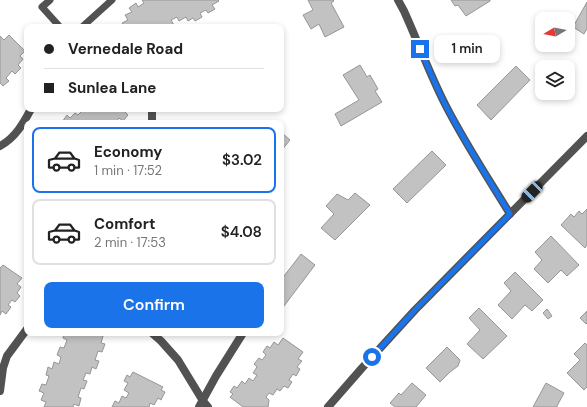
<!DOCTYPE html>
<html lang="en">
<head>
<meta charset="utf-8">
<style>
  body { margin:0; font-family:"DM Sans",sans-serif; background:#f2f2f2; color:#222; height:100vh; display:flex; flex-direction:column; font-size:15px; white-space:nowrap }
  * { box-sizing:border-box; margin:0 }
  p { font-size:13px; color:#767676 }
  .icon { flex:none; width:22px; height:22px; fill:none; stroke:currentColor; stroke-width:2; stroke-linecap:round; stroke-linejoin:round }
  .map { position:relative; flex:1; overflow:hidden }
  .panel { position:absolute; left:24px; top:120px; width:260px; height:216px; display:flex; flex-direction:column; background:#fff; border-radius:8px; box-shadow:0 2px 6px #0003 }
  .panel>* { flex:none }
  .top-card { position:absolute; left:24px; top:24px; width:260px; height:88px; border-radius:8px; box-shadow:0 2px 6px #0003; display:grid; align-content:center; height:88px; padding:0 20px; background:#fff }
  .needle { width:26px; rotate:260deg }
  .tools { position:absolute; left:535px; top:12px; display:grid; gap:8px }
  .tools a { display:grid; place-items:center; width:40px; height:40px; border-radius:8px; background:#fff; box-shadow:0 2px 6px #0003; font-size:20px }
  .end { position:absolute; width:18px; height:18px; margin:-9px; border:5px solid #1a73e8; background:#fff; box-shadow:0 0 0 2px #fff }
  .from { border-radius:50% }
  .bubble { position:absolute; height:28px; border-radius:8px; background:#fff; box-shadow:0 2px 6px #0003; font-size:13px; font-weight:600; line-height:28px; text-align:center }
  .car { position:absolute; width:12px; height:24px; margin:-12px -6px; border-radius:5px; box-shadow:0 0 3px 1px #0007; background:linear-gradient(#222 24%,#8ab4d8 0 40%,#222 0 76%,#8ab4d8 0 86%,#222 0) }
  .top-card b { display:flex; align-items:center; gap:14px; height:38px; font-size:15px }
  .top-card b+b { border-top:1px solid #e0e0e0 }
  .top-card i { width:10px; height:10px; background:#222 }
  ul { padding:7px 0 0; list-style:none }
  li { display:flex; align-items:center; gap:12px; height:66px; margin:0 8px 6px; padding:0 12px; border:2px solid #e0e0e0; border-radius:8px }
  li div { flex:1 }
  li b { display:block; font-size:15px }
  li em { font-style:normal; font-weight:600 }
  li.active { border-color:#1a73e8 }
  li>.icon { width:36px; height:36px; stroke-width:1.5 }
  .cta { display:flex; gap:8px; margin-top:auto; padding:8px 20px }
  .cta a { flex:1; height:46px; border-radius:8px; background:#1a73e8; color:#fff; font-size:16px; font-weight:600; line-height:46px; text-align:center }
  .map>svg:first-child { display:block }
  .building { fill:#c2c2c2; stroke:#969696 }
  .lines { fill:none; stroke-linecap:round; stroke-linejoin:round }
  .service { stroke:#525252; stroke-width:7 }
  .minor { stroke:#525252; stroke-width:8 }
  .tertiary { stroke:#525252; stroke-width:8 }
  .route { stroke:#1a73e8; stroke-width:5 }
</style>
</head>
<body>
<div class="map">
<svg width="587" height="407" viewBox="0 0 587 407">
  <rect width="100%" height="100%" fill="#fff"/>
  <g class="building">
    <polygon points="142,0 218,0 219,1 212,5 215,9 208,13 206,10 200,13 202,17 195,21 193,18 188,21 186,17 179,21 177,17 171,20 174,25 170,27 124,27 122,23 128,20 125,15 132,12 129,8 136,3 138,7 144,3"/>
    <polygon points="308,0 333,0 334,1 331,3 344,27 325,37 319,24 311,29 303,15 313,10"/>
    <polygon points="451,0 490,0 490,1 466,16 458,5 455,6"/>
    <polygon points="587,2 587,30 586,30 584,34 573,27"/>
    <polygon points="9,35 25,51 20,56 23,59 18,65 21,68 15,74 12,71 6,78 9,81 3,86 0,83 0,36 4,40"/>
    <polygon points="360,65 367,77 370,75 378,89 375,91 382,102 341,126 335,114 359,100 343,75"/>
    <polygon points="516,66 530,80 491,120 477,105"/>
    <polygon points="81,109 127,109 125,112 128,115 123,121 119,118 115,123 63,123 62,122 67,115 70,118 75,113 78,115 83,110"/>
    <polygon points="281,132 290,140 281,151"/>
    <polygon points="432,151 446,165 407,203 393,189"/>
    <polygon points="355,193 370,205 335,240 321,228 334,214 326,206 337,194 348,200"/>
    <polygon points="587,209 587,245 585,248 561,225 571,214 574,217 579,211 582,214"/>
    <polygon points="551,236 579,265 567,276 561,270 548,283 534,269 542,260 535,252"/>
    <polygon points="301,254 315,265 281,310 281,280"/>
    <polygon points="3,265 22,278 17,284 21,287 17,293 20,296 15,302 12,300 8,305 11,307 6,314 2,311 0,315 0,268"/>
    <polygon points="515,272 543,300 532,311 525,305 512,319 498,305 511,291 504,283"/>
    <polygon points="479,308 507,336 483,359 467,344 480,330 469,318"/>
    <polygon points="547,309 552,316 548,319 543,313"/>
    <polygon points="587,311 587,323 586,324 580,318"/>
    <polygon points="64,333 99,333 99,334 103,336 101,343 105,344 102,352 98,351 95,360 99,361 96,369 92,367 90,374 86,373 83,380 87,381 84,389 81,388 78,397 81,398 79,406 74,404 73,407 44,407 46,402 41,400 44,393 39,391 42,384 46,385 49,376 46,375 48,367 52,369 54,362 59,364 61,357 57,355 60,347 64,348 67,340 63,338"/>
    <polygon points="283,338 303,352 298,359 302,361 297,367 300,369 296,376 293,374 289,380 292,382 288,388 284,386 280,391 277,389 273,395 269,393 266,397 269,400 268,407 243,407 230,397 233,394 230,392 234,386 237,388 242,381 245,384 249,378 253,381 257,375 253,373 257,367 254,364 259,358 262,360 266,355 263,352 267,346 270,348 274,342 278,345"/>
    <polygon points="585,343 587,345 587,387 584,390 567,373 580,360 574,354"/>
    <polygon points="447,347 460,360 458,366 450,372 440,382 426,368"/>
    <polygon points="133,372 163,387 161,390 165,392 161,400 158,398 154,405 150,403 149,407 112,407 115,401 119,403 122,396 126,398 129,393 124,390 128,383 124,381 127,375 130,377"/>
    <polygon points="412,383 426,395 416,407 395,407 390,403 399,393 401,395"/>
    <polygon points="546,383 564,393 557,406 557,407 533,407"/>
  </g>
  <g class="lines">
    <g class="service">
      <polyline points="50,0 42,7 60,27"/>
      <polyline points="82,27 112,0"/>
    </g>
    <g class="minor">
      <path d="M398,0l6,11c14,31 26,64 42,95 19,37 42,72 64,108"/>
      <polyline points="152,123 152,109"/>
      <path d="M0,146c15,-8 23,-22 31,-37"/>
      <polyline points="152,333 161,341 178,360 203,401 208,407"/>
      <polyline points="0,391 3,368 7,356 27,329"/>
      <polyline points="199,407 216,376 243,333"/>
    </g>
    <polyline class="tertiary" points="328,407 362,368 415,310 587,136"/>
  </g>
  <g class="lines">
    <path class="route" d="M372,357l43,-47 95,-96c-22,-35 -44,-70 -63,-106 -10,-19 -18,-39 -27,-59"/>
  </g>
</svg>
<div class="tools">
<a><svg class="needle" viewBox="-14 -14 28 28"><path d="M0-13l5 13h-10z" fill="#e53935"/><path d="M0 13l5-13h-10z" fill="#767676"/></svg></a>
<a><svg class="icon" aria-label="layers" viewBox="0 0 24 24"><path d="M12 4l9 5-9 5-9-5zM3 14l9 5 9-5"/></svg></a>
</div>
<i class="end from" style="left:372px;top:357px"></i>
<i class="end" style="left:420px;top:49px"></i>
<div class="bubble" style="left:434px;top:35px;width:66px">1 min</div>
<i class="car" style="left:532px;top:192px;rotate:225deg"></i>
<div class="top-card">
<b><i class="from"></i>Vernedale Road</b>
<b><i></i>Sunlea Lane</b>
</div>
<section class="panel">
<ul>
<li class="active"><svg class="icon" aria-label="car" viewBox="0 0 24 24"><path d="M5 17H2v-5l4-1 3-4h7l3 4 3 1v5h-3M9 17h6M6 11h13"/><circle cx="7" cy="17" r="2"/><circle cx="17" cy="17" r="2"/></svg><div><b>Economy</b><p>1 min · 17:52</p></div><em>$3.02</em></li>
<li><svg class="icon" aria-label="car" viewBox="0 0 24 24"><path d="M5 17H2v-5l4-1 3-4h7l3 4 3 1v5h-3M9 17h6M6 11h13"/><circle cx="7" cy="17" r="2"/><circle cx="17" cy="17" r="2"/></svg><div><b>Comfort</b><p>2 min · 17:53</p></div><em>$4.08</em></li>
</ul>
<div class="cta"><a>Confirm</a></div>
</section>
</div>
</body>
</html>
